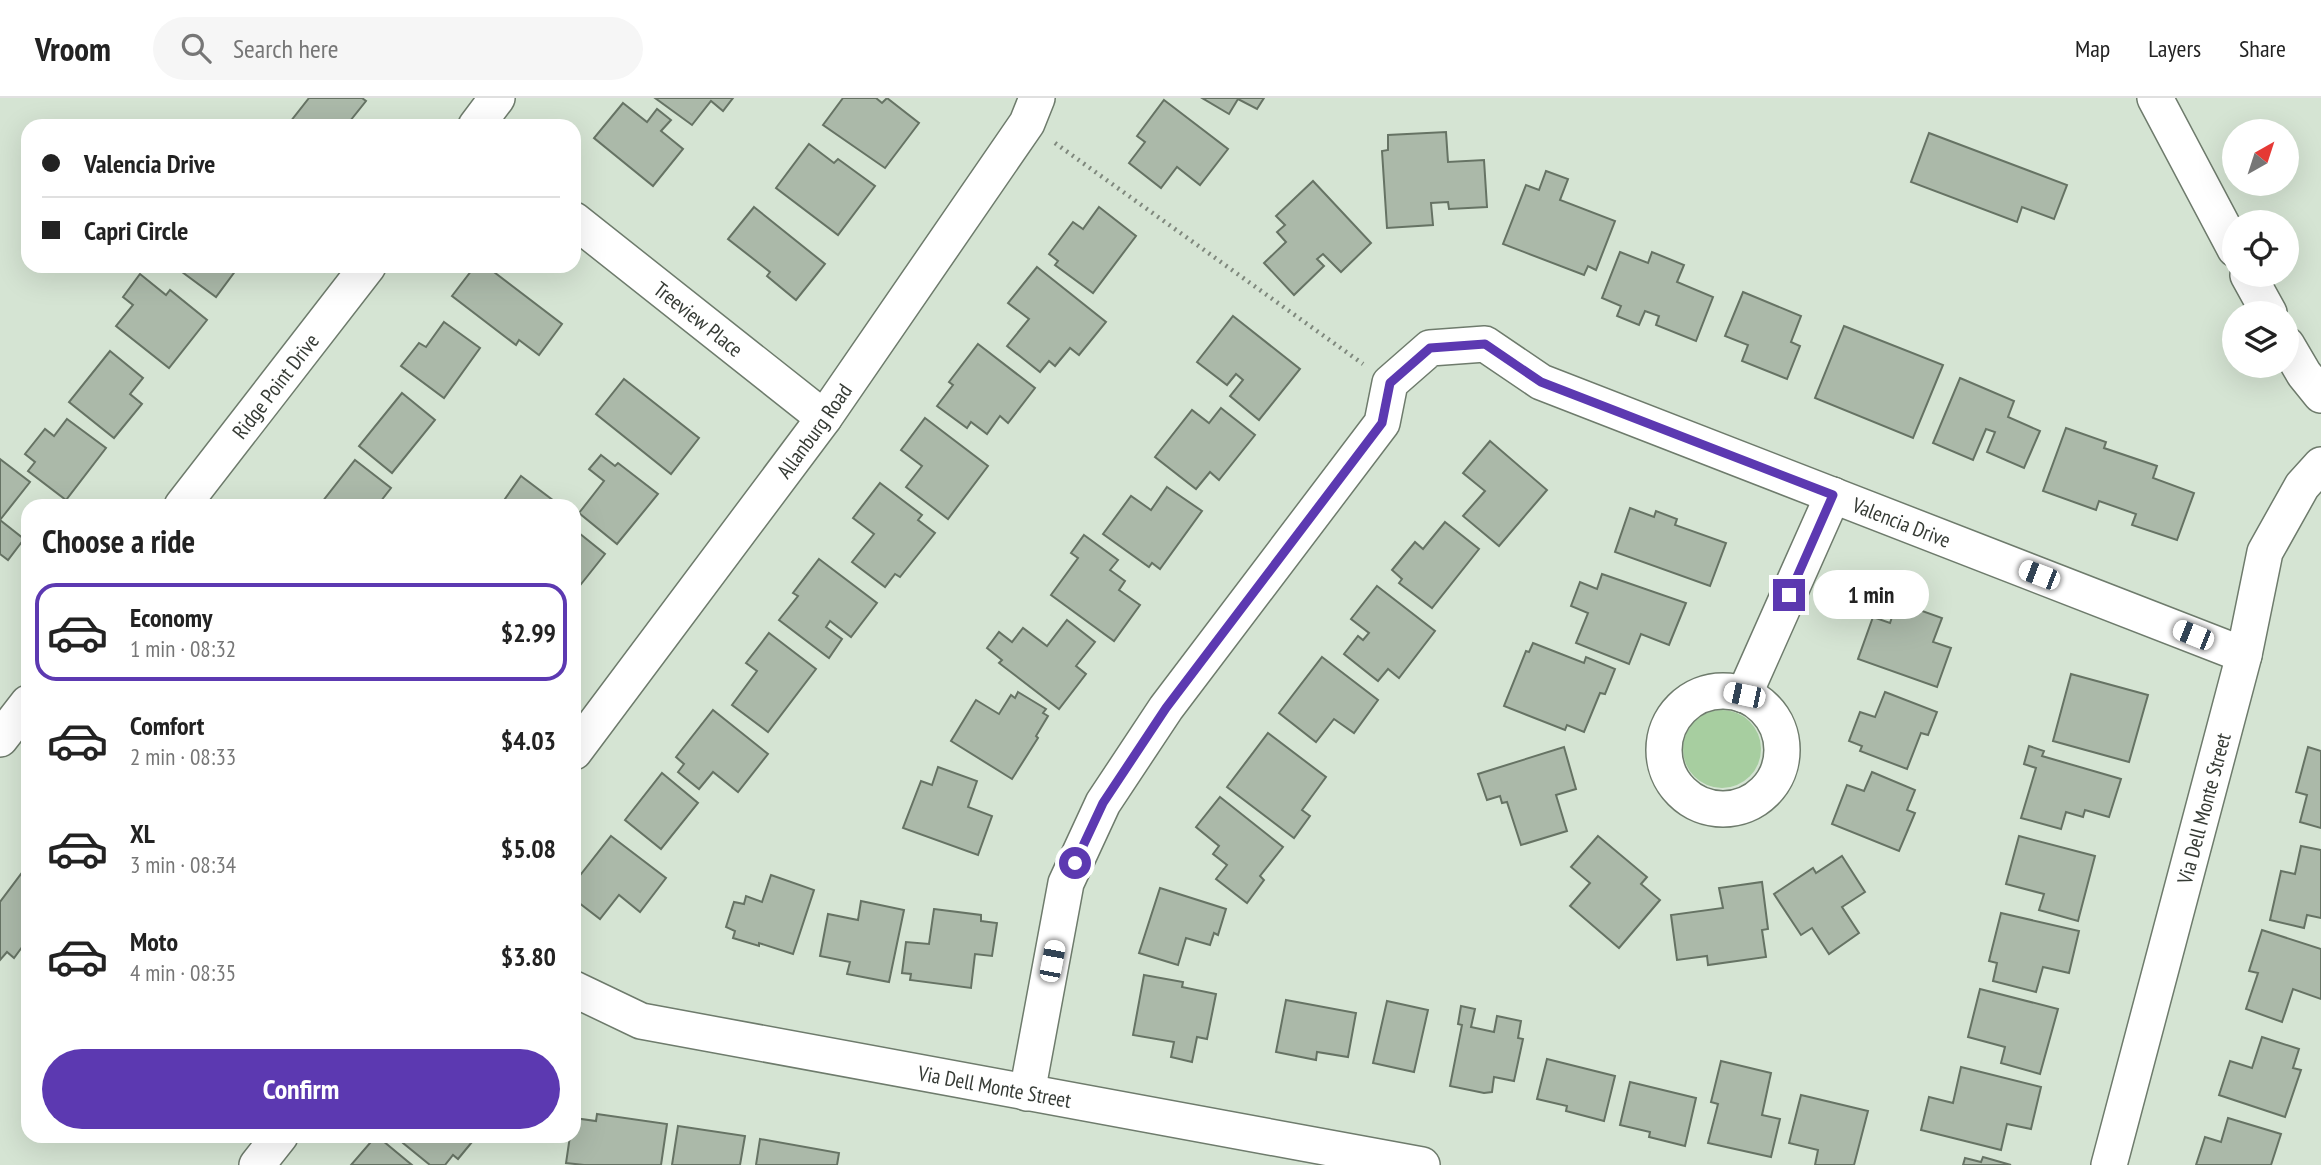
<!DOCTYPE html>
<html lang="en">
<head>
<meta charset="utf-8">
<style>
  body { margin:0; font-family:"PT Sans Narrow",sans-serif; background:#f6f6f6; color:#222; height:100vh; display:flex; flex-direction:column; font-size:26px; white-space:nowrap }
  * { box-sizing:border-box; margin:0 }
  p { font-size:23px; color:#767676 }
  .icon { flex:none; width:38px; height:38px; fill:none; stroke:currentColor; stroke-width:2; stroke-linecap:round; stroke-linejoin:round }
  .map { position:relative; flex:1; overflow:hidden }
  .panel { position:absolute; left:21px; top:401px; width:560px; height:644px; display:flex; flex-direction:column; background:#fff; border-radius:21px; box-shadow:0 7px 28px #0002 }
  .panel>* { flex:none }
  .banner { position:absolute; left:21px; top:21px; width:560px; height:154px; border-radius:21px; box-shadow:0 7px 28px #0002; display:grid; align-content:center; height:154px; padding:0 21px; background:#fff }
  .needle { width:46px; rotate:39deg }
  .fabs { position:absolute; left:2222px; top:21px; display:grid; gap:14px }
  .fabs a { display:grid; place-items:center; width:77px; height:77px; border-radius:50%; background:#fff; box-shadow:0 7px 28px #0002; font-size:35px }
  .end { position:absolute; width:32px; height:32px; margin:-16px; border:9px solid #5c39b1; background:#fff; box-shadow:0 0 0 4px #fff }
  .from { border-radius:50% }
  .bubble { position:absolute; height:49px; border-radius:24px; background:#fff; box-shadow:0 7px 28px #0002; font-size:23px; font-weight:600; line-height:49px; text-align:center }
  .car { position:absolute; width:21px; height:42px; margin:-21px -10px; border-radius:9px; box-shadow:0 0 5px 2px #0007; background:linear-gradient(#fff 24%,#345 0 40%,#fff 0 76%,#345 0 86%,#fff 0) }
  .banner b { display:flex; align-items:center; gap:24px; height:66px; font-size:26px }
  .banner b+b { border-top:2px solid #e0e0e0 }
  .banner i { width:18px; height:18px; background:#222 }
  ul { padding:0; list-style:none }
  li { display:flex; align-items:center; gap:21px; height:98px; margin:0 14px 10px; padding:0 7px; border:4px solid transparent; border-radius:21px }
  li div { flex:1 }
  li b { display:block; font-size:26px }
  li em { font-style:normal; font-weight:600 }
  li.active { border-color:#5c39b1 }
  li>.icon { width:63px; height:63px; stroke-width:1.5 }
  h2 { padding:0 21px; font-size:32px; line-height:84px }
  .primary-button { display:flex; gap:14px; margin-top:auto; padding:14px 21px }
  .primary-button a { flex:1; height:80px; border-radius:42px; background:#5c39b1; color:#fff; font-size:28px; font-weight:600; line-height:80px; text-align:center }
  header { display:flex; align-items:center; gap:42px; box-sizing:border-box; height:98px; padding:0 35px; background:#fff; border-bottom:2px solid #e0e0e0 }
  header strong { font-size:33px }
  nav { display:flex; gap:38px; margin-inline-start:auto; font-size:24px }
  .search { width:490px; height:63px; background:#f6f6f6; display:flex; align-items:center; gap:18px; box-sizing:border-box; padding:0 24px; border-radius:38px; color:#767676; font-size:26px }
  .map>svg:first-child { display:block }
  .green { fill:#a7cea0 }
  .building { fill:#abb9a9; stroke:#667364; stroke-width:2 }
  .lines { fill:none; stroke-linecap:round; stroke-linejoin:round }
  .minor-casing { stroke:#6e7b6c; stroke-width:38 }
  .path { stroke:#7f887d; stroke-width:4.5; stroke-dasharray:2 5; stroke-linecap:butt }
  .minor { stroke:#fff; stroke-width:35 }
  .route { stroke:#5c39b1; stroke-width:9 }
  .labels { text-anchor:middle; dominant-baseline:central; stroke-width:7; stroke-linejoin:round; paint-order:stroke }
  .street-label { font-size:21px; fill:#363b35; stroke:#e3f1e0 }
</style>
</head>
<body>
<header>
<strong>Vroom</strong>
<div class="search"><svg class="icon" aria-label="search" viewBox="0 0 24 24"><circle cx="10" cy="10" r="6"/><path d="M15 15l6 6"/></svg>Search here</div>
<nav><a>Map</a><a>Layers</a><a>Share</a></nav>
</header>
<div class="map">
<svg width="2321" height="1067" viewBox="0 0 2321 1067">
  <rect width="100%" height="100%" fill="#d5e4d3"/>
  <circle class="green" cx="1722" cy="651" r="39"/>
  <g class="building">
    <polygon points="309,0 362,0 366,3 346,28 287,28"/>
    <polygon points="655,0 733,0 723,13 711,3 692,27"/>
    <polygon points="843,0 876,0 882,5 887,0 919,25 885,70 823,27"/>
    <polygon points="1202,0 1264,0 1257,11 1238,1 1229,16"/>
    <polygon points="1164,2 1228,51 1200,87 1177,69 1161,90 1129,65 1145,44 1137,38"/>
    <polygon points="623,5 647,24 657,11 671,22 661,33 683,51 653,88 594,40"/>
    <polygon points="1446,34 1448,64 1484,62 1487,109 1449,111 1448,104 1431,105 1433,127 1387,130 1382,53 1388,52 1388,37"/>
    <polygon points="1929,35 2067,87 2054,121 2022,109 2017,124 1911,84"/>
    <polygon points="809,46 834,65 838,61 875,88 838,137 776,90"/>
    <polygon points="1546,73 1568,81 1560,102 1615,123 1596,172 1588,168 1584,177 1503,146 1526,87 1539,92"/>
    <polygon points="1313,83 1371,145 1341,174 1323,156 1317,161 1324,168 1294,197 1264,165 1286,144 1277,134 1285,127 1276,118"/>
    <polygon points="754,109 825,166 796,202 767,178 770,174 728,141"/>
    <polygon points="1099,109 1136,138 1093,195 1055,167 1058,163 1049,156 1073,124 1083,131"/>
    <polygon points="1620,154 1648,165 1652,154 1684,167 1677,184 1713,199 1696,243 1656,227 1659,218 1645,213 1639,227 1617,218 1621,208 1602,200"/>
    <polygon points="180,168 239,168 216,199 178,171"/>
    <polygon points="475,168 486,168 562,226 539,257 519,242 516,247 452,198"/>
    <polygon points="1037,169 1106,224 1079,257 1070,250 1055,268 1049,263 1040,274 1007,248 1029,221 1008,205"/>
    <polygon points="140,176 166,197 170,192 207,222 169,270 116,228 133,207 123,199"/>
    <polygon points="1743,194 1801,218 1791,244 1800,248 1787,281 1742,263 1748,247 1725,238"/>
    <polygon points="1233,218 1300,271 1259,322 1230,298 1243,282 1236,276 1227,287 1197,264"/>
    <polygon points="444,224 480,250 444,300 401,268 419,245 426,249"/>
    <polygon points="1844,228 1943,267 1913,340 1815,300"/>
    <polygon points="978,246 1035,290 1008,325 1000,318 987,336 971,324 967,330 937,308 953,287 949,284"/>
    <polygon points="110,253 143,280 130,296 142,306 114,340 69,304"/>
    <polygon points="1960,280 2014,303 2008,319 2040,333 2024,370 1987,354 1995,334 1986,331 1973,362 1933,345"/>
    <polygon points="624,281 699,340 671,376 596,316"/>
    <polygon points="402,295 435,322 392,375 359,348"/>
    <polygon points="1221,310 1255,337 1219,382 1210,374 1196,391 1155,359 1192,312 1209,325"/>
    <polygon points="925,320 988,368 948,421 906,389 922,368 901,352"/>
    <polygon points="67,321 106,350 66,402 28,373 35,364 25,356 45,331 54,338"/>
    <polygon points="2066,330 2106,344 2104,350 2157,368 2153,380 2194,395 2177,442 2132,427 2136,416 2099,403 2096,412 2043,393"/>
    <polygon points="1490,343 1547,392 1499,448 1463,418 1485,393 1463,375"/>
    <polygon points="601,357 615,368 618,365 658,396 617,446 579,415 604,383 589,371"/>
    <polygon points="0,361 30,384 0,422 24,441 8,462 0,456"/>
    <polygon points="355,362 391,390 377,408 319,408"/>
    <polygon points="521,378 554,403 550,408 500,408"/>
    <polygon points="880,385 922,417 918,422 935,435 900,479 895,476 885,489 852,464 874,436 853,420"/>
    <polygon points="1167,389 1202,413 1160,471 1152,465 1149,469 1103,436 1131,398 1151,412"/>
    <polygon points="1630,410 1654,419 1656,413 1677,421 1675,427 1726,445 1710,488 1615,454"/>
    <polygon points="1445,424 1479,451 1432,510 1399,485 1402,481 1392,472 1415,444 1423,451"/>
    <polygon points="574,431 605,456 574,495"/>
    <polygon points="1084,437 1118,462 1110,472 1125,483 1119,492 1140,507 1114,543 1051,497 1078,460 1071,455"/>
    <polygon points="819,461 877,505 851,539 830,523 826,529 842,541 829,560 779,522 798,498 793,495"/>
    <polygon points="1602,476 1686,505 1669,547 1641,536 1629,566 1576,545 1588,515 1571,508 1580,484 1597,491"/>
    <polygon points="1377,488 1435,533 1399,580 1388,571 1378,583 1344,556 1358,538 1363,542 1369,535 1351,521"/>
    <polygon points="1897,504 1942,520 1933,544 1951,550 1937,589 1858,561 1873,519 1890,525"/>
    <polygon points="1067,522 1095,544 1076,568 1086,576 1059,611 999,565 1002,562 987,550 999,534 1012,544 1023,530 1047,548"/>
    <polygon points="769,535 816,571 768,634 732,607 757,573 746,565"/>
    <polygon points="1533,545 1584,565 1586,559 1615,571 1605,596 1600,595 1584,634 1567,627 1565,632 1504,608 1526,553 1529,554"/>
    <polygon points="1322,559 1378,602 1354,635 1334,621 1316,644 1279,615"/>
    <polygon points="2071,576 2148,597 2129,664 2053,643"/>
    <polygon points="1018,594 1046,611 1043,615 1048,618 1036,638 1038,640 1012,681 951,643 976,602 999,616 1011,597 1015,600"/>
    <polygon points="1885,594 1937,614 1928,637 1921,635 1907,671 1860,653 1862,648 1849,643 1860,614 1875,619"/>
    <polygon points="713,612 768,656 738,694 713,674 699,691 678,674 684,666 676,659"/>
    <polygon points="1268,635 1326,679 1302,712 1310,718 1294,740 1227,689"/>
    <polygon points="2029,648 2044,653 2042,658 2121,681 2109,719 2085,712 2083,719 2066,714 2061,731 2021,720 2036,670 2024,666"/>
    <polygon points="1564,649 1576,691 1556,697 1567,733 1521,747 1507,704 1502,705 1500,698 1487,702 1478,676"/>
    <polygon points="2308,649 2321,653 2321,730 2300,724 2307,697 2296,694"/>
    <polygon points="938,669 977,683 968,709 992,718 978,757 903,730 921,683 932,687"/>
    <polygon points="1872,674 1915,692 1907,712 1915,715 1899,753 1832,726 1847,687 1864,693"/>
    <polygon points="662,675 698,705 661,751 625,722"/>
    <polygon points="1220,699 1283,749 1260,778 1264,782 1247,805 1216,781 1227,767 1213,756 1219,748 1196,729"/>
    <polygon points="611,738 666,780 640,814 619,797 600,821 574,801 574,785"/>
    <polygon points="1598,738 1647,779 1641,786 1660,802 1619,850 1570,808 1590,785 1571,769"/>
    <polygon points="2019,738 2095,758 2078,823 2039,812 2044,796 2006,786"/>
    <polygon points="2301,748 2321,752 2321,820 2307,817 2304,830 2270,822 2281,773 2295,776"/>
    <polygon points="1842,758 1865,794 1842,809 1859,835 1829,856 1812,830 1801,837 1774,796 1813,770 1816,775"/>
    <polygon points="21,776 28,781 28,841 14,860 7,854 0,862 0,804"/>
    <polygon points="771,777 814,792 793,856 759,845 759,848 733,840 735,833 726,829 734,804 744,806 746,798 762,804"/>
    <polygon points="1762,784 1768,831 1762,832 1766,859 1708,867 1707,858 1677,862 1671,817 1723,810 1719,790"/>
    <polygon points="1160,790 1226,811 1218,837 1214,835 1210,847 1186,840 1178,867 1139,855"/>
    <polygon points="861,803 904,812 889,884 847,876 850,864 820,858 828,816 858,822"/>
    <polygon points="934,811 981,817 981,823 997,825 992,858 975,856 971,890 910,882 911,876 902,875 906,844 929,846"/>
    <polygon points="2001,815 2079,833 2069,875 2043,869 2036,894 1993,883 1997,865 1989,863"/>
    <polygon points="2262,832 2321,851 2321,901 2293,891 2282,924 2246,911 2258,875 2249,873"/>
    <polygon points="1144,877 1183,884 1182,889 1216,896 1207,941 1197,939 1192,964 1171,959 1174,944 1133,937"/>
    <polygon points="1980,891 2058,911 2040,976 2001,965 2005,949 1968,939"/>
    <polygon points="1286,902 1356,915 1348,959 1317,954 1316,962 1276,954"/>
    <polygon points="1387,903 1428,912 1414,974 1373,965"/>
    <polygon points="1461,908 1475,911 1471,929 1494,934 1497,918 1521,923 1518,940 1523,941 1514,983 1494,979 1492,994 1484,995 1450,988 1462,927 1458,926"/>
    <polygon points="2262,939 2299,951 2293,970 2301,972 2285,1019 2219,997 2230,963 2252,970"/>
    <polygon points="1547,961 1615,978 1604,1023 1566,1013 1567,1008 1537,1001"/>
    <polygon points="1721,963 1771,975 1762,1017 1780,1021 1771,1059 1708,1045 1718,1006 1711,1004"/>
    <polygon points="1961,969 2041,989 2031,1031 2007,1026 2001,1052 1921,1032 1929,999 1953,1005"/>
    <polygon points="1630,984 1696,1000 1685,1048 1649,1039 1650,1034 1620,1027"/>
    <polygon points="1801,997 1868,1013 1854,1067 1815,1067 1818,1052 1789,1045"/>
    <polygon points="597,1016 667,1026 661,1067 584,1067 566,1065 570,1038 574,1038 574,1020 596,1023"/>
    <polygon points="2228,1020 2281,1036 2271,1067 2196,1067 2205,1039 2221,1044"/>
    <polygon points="678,1028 745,1038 740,1067 672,1067"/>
    <polygon points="376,1038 377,1038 412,1067 351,1067"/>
    <polygon points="408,1038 477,1038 458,1061 453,1057 445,1067 430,1067 403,1045"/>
    <polygon points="760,1041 839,1055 837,1067 756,1067"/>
    <polygon points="1983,1059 2011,1067 1963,1067 1965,1060 1981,1064"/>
  </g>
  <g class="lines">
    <g class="minor-casing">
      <g id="minor">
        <polyline points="2155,0 2235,151"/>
        <polyline points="476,28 497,0"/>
        <path id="s1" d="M574,122l250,198"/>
        <polyline points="2248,177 2269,215"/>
        <polyline points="2287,247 2304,276 2321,297"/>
        <path id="s2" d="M182,408l186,-240"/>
        <circle cx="1723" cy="652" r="59"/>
        <polyline points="1744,597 1833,397"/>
        <polyline points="0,641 28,605"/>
        <path id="s3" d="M574,654l250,-334 203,-295 10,-25"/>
        <path id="s4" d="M574,891l67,32 781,144"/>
        <path id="s5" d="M1027,995l39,-210 37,-80 63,-95 216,-285 8,-40 40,-35 55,-4 56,38 703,273"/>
        <polyline points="257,1067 280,1038"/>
        <path id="s6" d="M2109,1067l135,-510 21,-103 37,-66 19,-21"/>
      </g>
    </g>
    <polyline class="path" points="1055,45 1363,266"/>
    <use href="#minor" class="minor"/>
  </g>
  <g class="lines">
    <polyline class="route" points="1075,765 1103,705 1166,610 1382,325 1390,285 1430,250 1485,246 1541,284 1833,397 1789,497"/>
  </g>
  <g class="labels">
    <g class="street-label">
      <text stroke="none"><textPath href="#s1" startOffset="159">Treeview Place</textPath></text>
      <text stroke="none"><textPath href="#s2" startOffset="152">Ridge Point Drive</textPath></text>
      <text stroke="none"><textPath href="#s3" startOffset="401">Allanburg Road</textPath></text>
      <text stroke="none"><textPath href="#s5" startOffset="1377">Valencia Drive</textPath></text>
      <text stroke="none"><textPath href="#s6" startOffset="369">Via Dell Monte Street</textPath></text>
      <text stroke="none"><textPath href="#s4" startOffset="434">Via Dell Monte Street</textPath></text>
    </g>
  </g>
</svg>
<div class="fabs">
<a><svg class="needle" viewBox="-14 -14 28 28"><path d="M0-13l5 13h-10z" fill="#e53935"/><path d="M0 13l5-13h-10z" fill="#767676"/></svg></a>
<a><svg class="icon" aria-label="locate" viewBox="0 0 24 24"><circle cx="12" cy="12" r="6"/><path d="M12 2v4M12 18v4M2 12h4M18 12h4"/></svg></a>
<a><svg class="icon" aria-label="layers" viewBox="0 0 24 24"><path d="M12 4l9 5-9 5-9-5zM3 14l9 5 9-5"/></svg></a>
</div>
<i class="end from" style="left:1075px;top:765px"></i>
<i class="end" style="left:1789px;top:497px"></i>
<div class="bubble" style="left:1813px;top:472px;width:116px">1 min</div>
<i class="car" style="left:2039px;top:477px;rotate:291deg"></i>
<i class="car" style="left:2193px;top:537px;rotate:292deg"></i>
<i class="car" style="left:1744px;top:597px;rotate:282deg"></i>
<i class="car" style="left:1052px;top:863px;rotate:11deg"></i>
<div class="banner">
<b><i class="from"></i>Valencia Drive</b>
<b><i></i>Capri Circle</b>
</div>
<section class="panel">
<h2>Choose a ride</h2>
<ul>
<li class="active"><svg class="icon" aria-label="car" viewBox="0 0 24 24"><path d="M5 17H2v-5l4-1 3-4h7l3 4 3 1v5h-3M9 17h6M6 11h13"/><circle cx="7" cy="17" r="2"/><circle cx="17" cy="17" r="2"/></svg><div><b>Economy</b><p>1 min · 08:32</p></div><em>$2.99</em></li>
<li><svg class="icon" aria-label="car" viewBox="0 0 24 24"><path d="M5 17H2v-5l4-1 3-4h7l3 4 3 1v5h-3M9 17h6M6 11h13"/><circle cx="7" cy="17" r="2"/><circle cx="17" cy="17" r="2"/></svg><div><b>Comfort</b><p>2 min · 08:33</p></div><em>$4.03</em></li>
<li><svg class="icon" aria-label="car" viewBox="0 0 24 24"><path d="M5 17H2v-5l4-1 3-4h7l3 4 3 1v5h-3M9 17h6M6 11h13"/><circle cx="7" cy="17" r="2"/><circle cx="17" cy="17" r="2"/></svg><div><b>XL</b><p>3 min · 08:34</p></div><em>$5.08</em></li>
<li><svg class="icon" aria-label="car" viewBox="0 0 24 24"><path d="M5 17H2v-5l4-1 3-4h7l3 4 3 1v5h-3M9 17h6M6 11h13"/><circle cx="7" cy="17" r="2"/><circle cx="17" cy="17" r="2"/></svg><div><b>Moto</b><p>4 min · 08:35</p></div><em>$3.80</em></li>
</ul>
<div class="primary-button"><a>Confirm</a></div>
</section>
</div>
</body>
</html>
